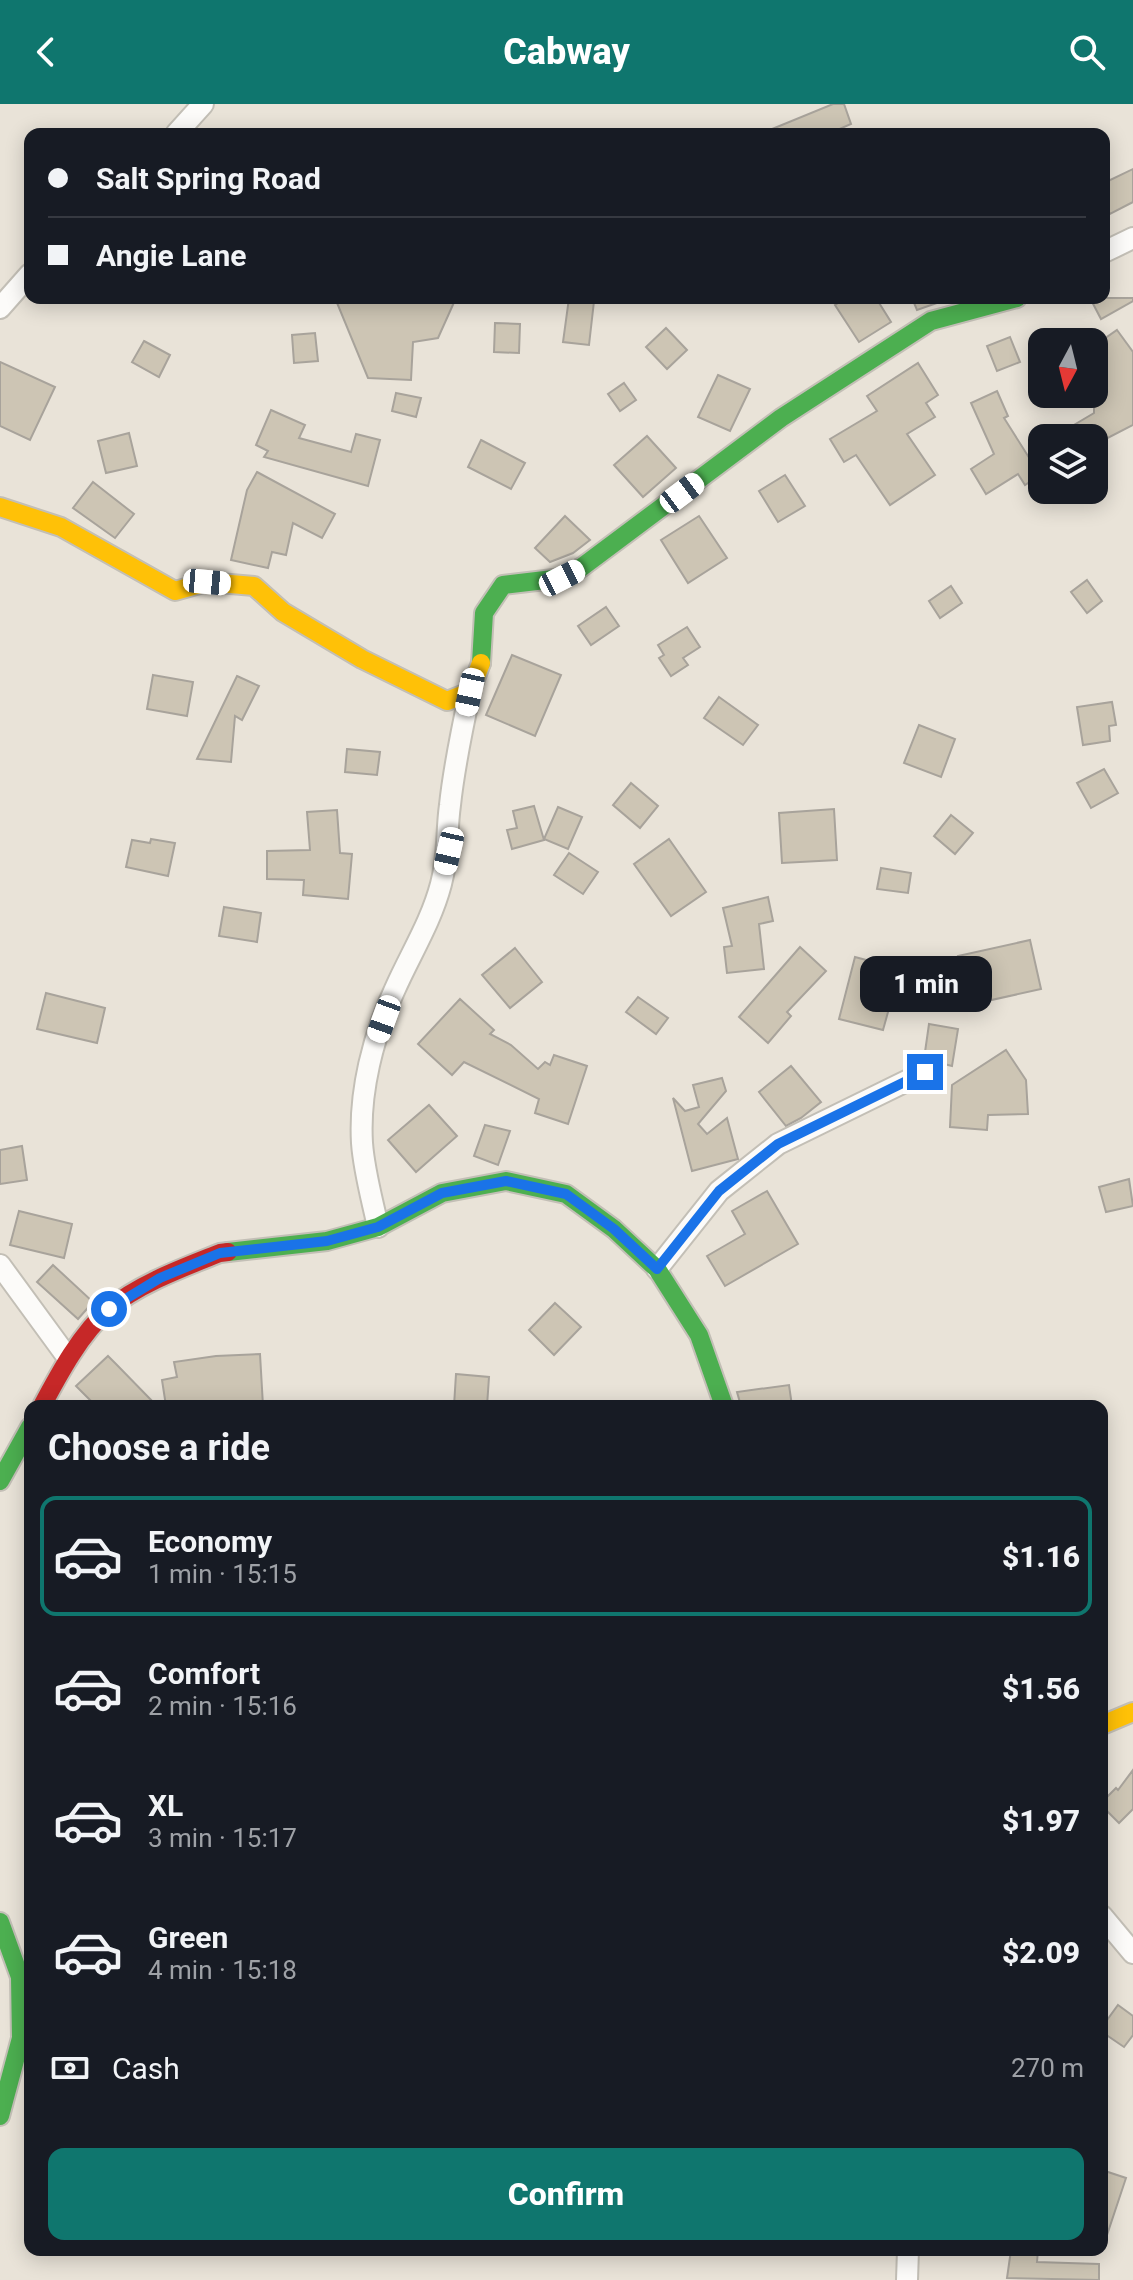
<!DOCTYPE html>
<html lang="en">
<head>
<meta charset="utf-8">
<style>
  body { margin:0; font-family:Roboto,sans-serif; background:#242831; color:#f1f3f6; height:100vh; display:flex; flex-direction:column; font-size:30px; white-space:nowrap }
  * { box-sizing:border-box; margin:0 }
  p { font-size:26px; color:#9ea1a6 }
  .icon { flex:none; width:44px; height:44px; fill:none; stroke:currentColor; stroke-width:2; stroke-linecap:round; stroke-linejoin:round }
  .map { position:relative; flex:1; overflow:hidden }
  .panel { position:absolute; left:24px; top:1296px; width:1084px; height:856px; display:flex; flex-direction:column; background:#171b24; border-radius:16px; box-shadow:0 4px 20px #0003 }
  .panel>* { flex:none }
  .banner { position:absolute; left:24px; top:24px; width:1086px; height:176px; border-radius:16px; box-shadow:0 4px 20px #0003; display:grid; align-content:center; height:176px; padding:0 24px; background:#171b24 }
  .needle { width:52px; rotate:187deg }
  .buttons { position:absolute; left:1028px; top:224px; display:grid; gap:16px }
  .buttons a { display:grid; place-items:center; width:80px; height:80px; border-radius:16px; background:#171b24; box-shadow:0 4px 20px #0003; font-size:40px }
  .end { position:absolute; width:36px; height:36px; margin:-18px; border:10px solid #1a73e8; background:#fff; box-shadow:0 0 0 4px #fff }
  .from { border-radius:50% }
  .bubble { position:absolute; height:56px; border-radius:16px; background:#171b24; box-shadow:0 4px 20px #0003; font-size:26px; font-weight:800; line-height:56px; text-align:center }
  .car { position:absolute; width:24px; height:48px; margin:-24px -12px; border-radius:10px; box-shadow:0 0 6px 2px #0007; background:linear-gradient(#fff 24%,#345 0 40%,#fff 0 76%,#345 0 86%,#fff 0) }
  .banner b { display:flex; align-items:center; gap:28px; height:76px; font-size:30px }
  .banner b+b { border-top:2px solid #363941 }
  .banner i { width:20px; height:20px; background:#f1f3f6 }
  ul { padding:0; list-style:none }
  li { display:flex; align-items:center; gap:24px; height:120px; margin:0 16px 12px; padding:0 8px; border:4px solid transparent; border-radius:16px }
  li div { flex:1 }
  li b { display:block; font-size:30px }
  li em { font-style:normal; font-weight:800 }
  li.current { border-color:#0f766e }
  li>.icon { width:72px; height:72px; stroke-width:1.5 }
  h2 { padding:0 24px; font-size:36px; line-height:96px }
  .pay { display:flex; align-items:center; gap:20px; height:88px; padding:0 24px; font-size:30px }
  .pay p { margin-inline-start:auto }
  .cta { display:flex; gap:16px; margin-top:auto; padding:16px 24px }
  .cta a { flex:1; height:92px; border-radius:16px; background:#0f766e; color:#fff; font-size:32px; font-weight:800; line-height:92px; text-align:center }
  header { display:flex; justify-content:space-between; align-items:center; height:104px; padding:0 24px; background:#0f766e; color:#fff; font-size:36px; font-weight:800 }
  .map>svg:first-child { display:block }
  .building { fill:#cdc5b4; stroke:#a8a39b; stroke-width:2 }
  .lines { fill:none; stroke-linecap:round; stroke-linejoin:round }
  .street-casing { stroke:#c3bfb6; stroke-width:24 }
  .fast-casing { stroke:#c3bfb6; stroke-width:22 }
  .slow-casing { stroke:#c3bfb6; stroke-width:22 }
  .jam-casing { stroke:#c3bfb6; stroke-width:22 }
  .street { stroke:#fcfbf9; stroke-width:20 }
  .fast { stroke:#4caf50; stroke-width:18 }
  .slow { stroke:#ffc107; stroke-width:18 }
  .jam { stroke:#c62828; stroke-width:18 }
  .route { stroke:#1a73e8; stroke-width:10 }
</style>
</head>
<body>
<header><svg class="icon" aria-label="back" viewBox="0 0 24 24"><path d="M15 5l-7 7 7 7"/></svg>Cabway<svg class="icon" aria-label="search" viewBox="0 0 24 24"><circle cx="10" cy="10" r="6"/><path d="M15 15l6 6"/></svg></header>
<div class="map">
<svg width="1133" height="2176" viewBox="0 0 1133 2176">
  <rect width="100%" height="100%" fill="#e9e3d8"/>
  <g class="building">
    <polygon points="833,0 844,0 851,20 837,26 838,30 760,30"/>
    <polygon points="1133,65 1133,98 1110,110 1104,98 1104,79"/>
    <polygon points="335,194 456,194 438,234 413,238 411,276 368,274"/>
    <polygon points="569,194 594,197 589,241 563,238"/>
    <polygon points="846,194 876,194 891,218 859,238 835,201"/>
    <polygon points="912,194 951,194 917,206"/>
    <polygon points="1090,194 1133,194 1133,197 1101,215"/>
    <polygon points="495,219 520,220 519,249 494,248"/>
    <polygon points="666,224 687,246 667,265 646,243"/>
    <polygon points="1117,226 1133,248 1133,321 1094,341 1094,334 1052,334 1094,309 1094,242"/>
    <polygon points="315,229 318,257 294,259 292,231"/>
    <polygon points="1010,233 1020,258 997,267 987,242"/>
    <polygon points="144,237 170,251 159,273 132,258"/>
    <polygon points="0,258 55,283 30,336 0,322"/>
    <polygon points="918,259 938,291 926,299 935,313 907,330 935,371 890,401 856,351 844,358 830,335 877,307 867,292"/>
    <polygon points="718,271 750,285 730,327 698,313"/>
    <polygon points="624,279 636,296 620,307 608,290"/>
    <polygon points="997,287 1008,312 1004,314 1040,371 1025,381 1018,370 986,390 971,365 994,350 971,299"/>
    <polygon points="396,289 421,294 416,313 392,307"/>
    <polygon points="271,306 305,321 299,334 351,348 356,330 380,336 368,382 264,353 268,347 256,341"/>
    <polygon points="129,329 137,362 106,369 98,337"/>
    <polygon points="647,332 676,364 643,393 614,361"/>
    <polygon points="481,336 525,359 511,385 468,363"/>
    <polygon points="257,368 335,410 322,434 293,419 286,451 272,448 268,464 231,456 247,386"/>
    <polygon points="785,371 805,402 778,418 759,387"/>
    <polygon points="93,378 134,410 115,434 73,404"/>
    <polygon points="565,412 590,436 573,449 550,458 535,444"/>
    <polygon points="699,412 727,454 688,479 661,436"/>
    <polygon points="1087,476 1102,497 1087,509 1071,488"/>
    <polygon points="951,482 962,499 940,514 929,497"/>
    <polygon points="606,503 619,522 591,541 578,522"/>
    <polygon points="687,523 700,543 683,554 688,561 671,572 659,554 664,551 658,541"/>
    <polygon points="512,551 561,571 535,632 486,611"/>
    <polygon points="153,571 193,578 187,612 147,605"/>
    <polygon points="237,572 259,582 242,616 235,612 231,658 197,655"/>
    <polygon points="719,593 758,621 743,641 704,614"/>
    <polygon points="1112,598 1116,621 1109,622 1110,637 1083,641 1077,603"/>
    <polygon points="919,621 955,635 941,673 904,659"/>
    <polygon points="347,645 380,648 377,671 345,668"/>
    <polygon points="1104,665 1118,689 1091,704 1077,679"/>
    <polygon points="631,679 658,702 640,724 613,701"/>
    <polygon points="534,702 544,736 512,745 507,726 517,724 513,707"/>
    <polygon points="558,703 582,713 568,745 544,735"/>
    <polygon points="834,705 837,756 782,759 779,709"/>
    <polygon points="337,706 340,749 352,750 348,795 303,791 304,776 267,775 267,747 310,746 307,708"/>
    <polygon points="951,711 973,729 955,750 934,732"/>
    <polygon points="151,735 175,739 168,772 126,763 132,736 150,739"/>
    <polygon points="669,735 706,788 671,812 634,760"/>
    <polygon points="569,749 598,768 583,790 554,771"/>
    <polygon points="881,764 911,769 908,789 877,785"/>
    <polygon points="768,793 773,817 759,820 764,865 727,869 724,843 732,842 723,804"/>
    <polygon points="224,803 261,809 257,838 219,832"/>
    <polygon points="1030,836 1041,885 969,901 958,852"/>
    <polygon points="800,843 826,867 787,908 791,912 768,939 739,913"/>
    <polygon points="515,844 542,878 510,904 482,871"/>
    <polygon points="855,853 900,865 883,926 839,915"/>
    <polygon points="46,889 105,904 97,939 37,925"/>
    <polygon points="638,893 668,914 656,930 626,908"/>
    <polygon points="460,895 494,926 490,930 511,941 538,965 545,958 550,961 554,951 587,962 568,1020 535,1009 539,995 464,958 452,971 418,940"/>
    <polygon points="929,920 958,925 952,962 924,955"/>
    <polygon points="1006,946 1026,976 1028,1010 988,1011 987,1026 950,1023 952,981"/>
    <polygon points="791,962 821,998 801,1014 786,1022 759,988"/>
    <polygon points="722,974 726,987 698,1020 707,1030 727,1014 738,1055 692,1067 673,994 685,1007 699,1003 693,981"/>
    <polygon points="429,1001 457,1032 416,1068 388,1036"/>
    <polygon points="485,1021 510,1027 498,1061 474,1052"/>
    <polygon points="22,1042 27,1076 0,1080 0,1046"/>
    <polygon points="1129,1075 1133,1102 1106,1108 1099,1083"/>
    <polygon points="767,1087 798,1140 725,1182 707,1152 745,1130 732,1107"/>
    <polygon points="19,1107 72,1120 64,1154 10,1141"/>
    <polygon points="53,1161 93,1198 78,1215 37,1178"/>
    <polygon points="555,1199 581,1223 554,1251 529,1226"/>
    <polygon points="260,1250 263,1302 166,1302 162,1276 177,1273 174,1258 216,1252"/>
    <polygon points="108,1252 116,1260 157,1302 96,1302 76,1282"/>
    <polygon points="456,1270 489,1273 487,1302 454,1302"/>
    <polygon points="789,1281 792,1302 741,1302 737,1288"/>
    <polygon points="1133,1666 1133,1705 1119,1719 1102,1702 1102,1698 1116,1684 1118,1686"/>
    <polygon points="1118,1901 1133,1912 1133,1931 1124,1943 1102,1928 1102,1923"/>
    <polygon points="1102,2066 1126,2074 1105,2137 1102,2137"/>
    <polygon points="1011,2146 1038,2146 1037,2158 1099,2160 1099,2176 1007,2174"/>
  </g>
  <g class="lines">
    <g class="street-casing">
      <g id="street">
        <polyline points="176,30 203,0"/>
        <polyline points="1104,148 1133,134"/>
        <polyline points="0,204 30,170"/>
        <path d="M378,1123c-6,-28 -14,-56 -16,-84 -3,-51 11,-107 33,-154 16,-36 36,-67 46,-105 8,-30 5,-50 9,-79 4,-38 12,-76 20,-113"/>
        <polyline points="0,1161 68,1254"/>
        <polyline points="657,1165 719,1087 778,1040 925,968"/>
        <polyline points="1102,1812 1133,1849"/>
        <polyline points="907,2176 908,2146"/>
      </g>
    </g>
    <g class="fast-casing">
      <g id="fast">
        <polyline points="481,559 484,509 503,481 562,474 582,463 781,314 931,217 1017,194"/>
        <polyline points="228,1148 327,1137 378,1123 442,1089 506,1077 566,1090 614,1125 657,1165 699,1231 724,1302"/>
        <polyline points="0,1377 30,1323"/>
        <polyline points="0,1818 20,1873 21,1934 0,2012"/>
      </g>
    </g>
    <g class="slow-casing">
      <g id="slow">
        <polyline points="0,403 61,423 175,487 207,478 254,482 283,508 362,555 447,597 470,588 481,559"/>
        <polyline points="1102,1621 1133,1608"/>
      </g>
    </g>
    <g class="jam-casing">
      <path id="jam" d="M42,1302c17,-32 39,-73 67,-97 29,-25 76,-42 111,-56l8,-1"/>
    </g>
    <use href="#street" class="street"/>
    <use href="#fast" class="fast"/>
    <use href="#slow" class="slow"/>
    <use href="#jam" class="jam"/>
  </g>
  <g class="lines">
    <polyline class="route" points="109,1205 160,1174 220,1149 327,1137 378,1123 442,1089 506,1077 566,1090 614,1125 657,1165 719,1087 778,1040 925,968"/>
  </g>
</svg>
<div class="buttons">
<a><svg class="needle" viewBox="-14 -14 28 28"><path d="M0-13l5 13h-10z" fill="#e53935"/><path d="M0 13l5-13h-10z" fill="#9ea1a6"/></svg></a>
<a><svg class="icon" aria-label="layers" viewBox="0 0 24 24"><path d="M12 4l9 5-9 5-9-5zM3 14l9 5 9-5"/></svg></a>
</div>
<i class="end from" style="left:109px;top:1205px"></i>
<i class="end" style="left:925px;top:968px"></i>
<div class="bubble" style="left:860px;top:852px;width:132px">1 min</div>
<i class="car" style="left:682px;top:389px;rotate:53deg"></i>
<i class="car" style="left:562px;top:474px;rotate:63deg"></i>
<i class="car" style="left:207px;top:478px;rotate:95deg"></i>
<i class="car" style="left:470px;top:588px;rotate:192deg"></i>
<i class="car" style="left:449px;top:747px;rotate:193deg"></i>
<i class="car" style="left:384px;top:915px;rotate:200deg"></i>
<div class="banner">
<b><i class="from"></i>Salt Spring Road</b>
<b><i></i>Angie Lane</b>
</div>
<section class="panel">
<h2>Choose a ride</h2>
<ul>
<li class="current"><svg class="icon" aria-label="car" viewBox="0 0 24 24"><path d="M5 17H2v-5l4-1 3-4h7l3 4 3 1v5h-3M9 17h6M6 11h13"/><circle cx="7" cy="17" r="2"/><circle cx="17" cy="17" r="2"/></svg><div><b>Economy</b><p>1 min · 15:15</p></div><em>$1.16</em></li>
<li><svg class="icon" aria-label="car" viewBox="0 0 24 24"><path d="M5 17H2v-5l4-1 3-4h7l3 4 3 1v5h-3M9 17h6M6 11h13"/><circle cx="7" cy="17" r="2"/><circle cx="17" cy="17" r="2"/></svg><div><b>Comfort</b><p>2 min · 15:16</p></div><em>$1.56</em></li>
<li><svg class="icon" aria-label="car" viewBox="0 0 24 24"><path d="M5 17H2v-5l4-1 3-4h7l3 4 3 1v5h-3M9 17h6M6 11h13"/><circle cx="7" cy="17" r="2"/><circle cx="17" cy="17" r="2"/></svg><div><b>XL</b><p>3 min · 15:17</p></div><em>$1.97</em></li>
<li><svg class="icon" aria-label="car" viewBox="0 0 24 24"><path d="M5 17H2v-5l4-1 3-4h7l3 4 3 1v5h-3M9 17h6M6 11h13"/><circle cx="7" cy="17" r="2"/><circle cx="17" cy="17" r="2"/></svg><div><b>Green</b><p>4 min · 15:18</p></div><em>$2.09</em></li>
</ul>
<div class="pay"><svg class="icon" aria-label="cash" viewBox="0 0 24 24"><path d="M3 7h18v10H3z"/><circle cx="12" cy="12" r="2"/></svg>Cash<p>270 m</p></div>
<div class="cta"><a>Confirm</a></div>
</section>
</div>
</body>
</html>
